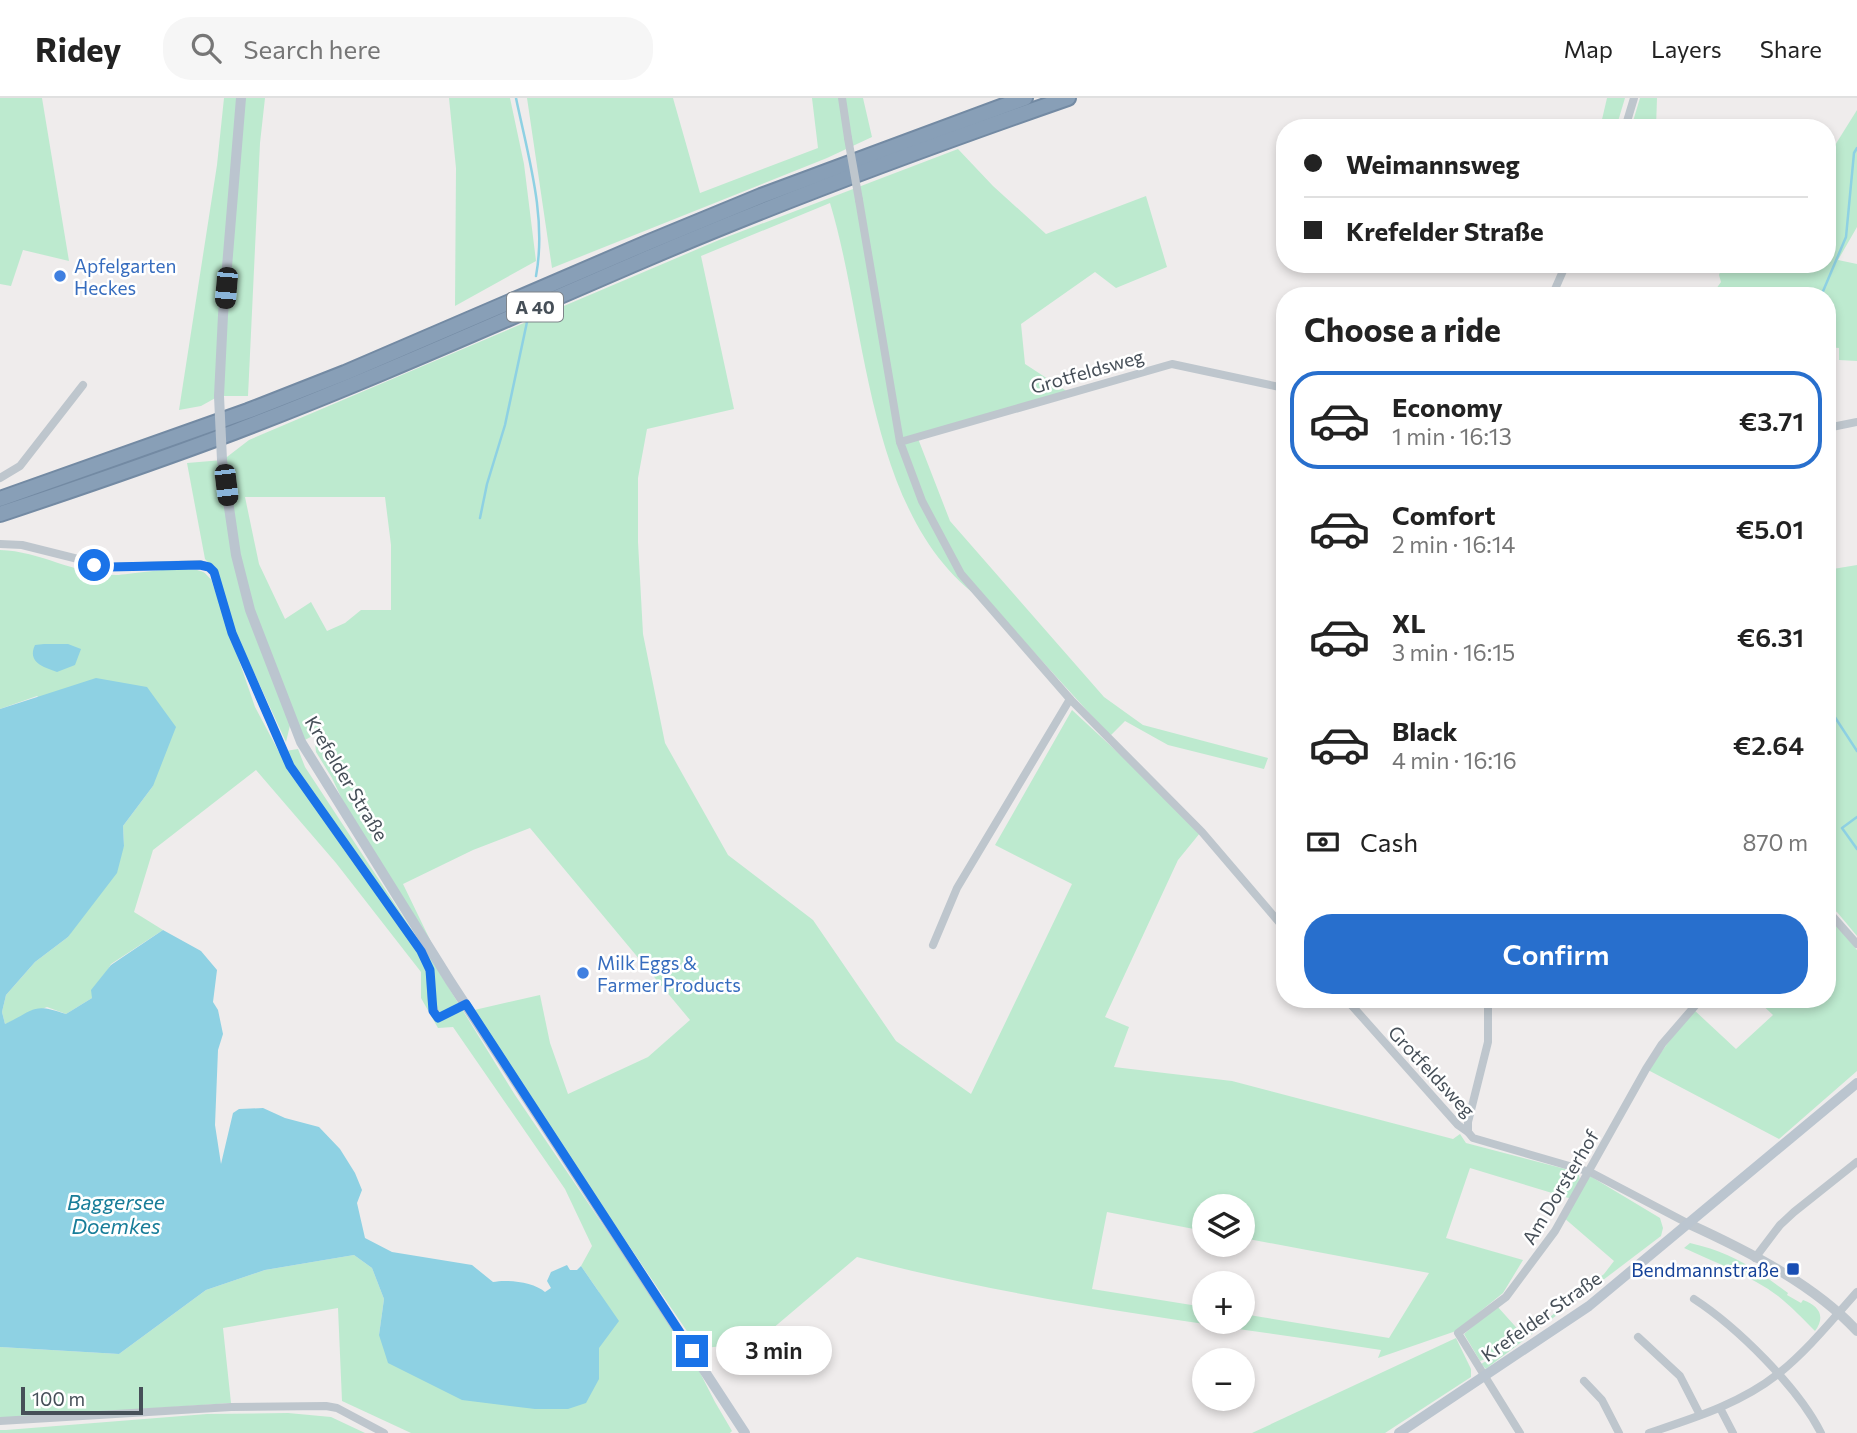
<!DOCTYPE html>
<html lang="en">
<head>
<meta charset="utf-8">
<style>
  body { margin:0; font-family:Commissioner,sans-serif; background:#f6f6f6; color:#222; height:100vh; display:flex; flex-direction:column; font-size:26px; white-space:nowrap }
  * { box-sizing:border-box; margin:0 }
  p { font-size:23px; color:#767676 }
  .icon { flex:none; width:38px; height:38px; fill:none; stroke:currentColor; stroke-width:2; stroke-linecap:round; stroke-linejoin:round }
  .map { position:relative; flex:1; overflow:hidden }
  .sheet { position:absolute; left:1276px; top:189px; width:560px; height:721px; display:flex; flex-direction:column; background:#fff; border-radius:28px; box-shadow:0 4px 10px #0003 }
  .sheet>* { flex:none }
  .hud { position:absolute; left:1276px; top:21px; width:560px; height:154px; border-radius:28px; box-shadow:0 4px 10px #0003; display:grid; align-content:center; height:154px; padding:0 28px; background:#fff }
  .buttons { position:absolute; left:1192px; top:1096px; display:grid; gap:14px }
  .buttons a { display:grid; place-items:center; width:63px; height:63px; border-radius:50%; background:#fff; box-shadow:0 4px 10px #0003; font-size:35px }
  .scale { position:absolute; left:21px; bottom:18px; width:122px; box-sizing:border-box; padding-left:7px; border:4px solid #464f58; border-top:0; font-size:19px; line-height:24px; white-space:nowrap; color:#464f58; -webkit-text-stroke:5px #fff; paint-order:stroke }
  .end { position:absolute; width:32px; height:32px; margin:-16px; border:9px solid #1a73e8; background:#fff; box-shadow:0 0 0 4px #fff }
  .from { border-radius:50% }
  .bubble { position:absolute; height:49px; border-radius:24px; background:#fff; box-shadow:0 4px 10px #0003; font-size:23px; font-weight:600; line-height:49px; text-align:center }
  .car { position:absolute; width:21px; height:42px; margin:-21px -10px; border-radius:9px; box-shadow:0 0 5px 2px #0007; background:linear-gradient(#222 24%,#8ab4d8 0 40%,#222 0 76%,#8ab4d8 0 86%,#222 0) }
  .hud b { display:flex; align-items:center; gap:24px; height:66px; font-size:26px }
  .hud b+b { border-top:2px solid #e0e0e0 }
  .hud i { width:18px; height:18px; background:#222 }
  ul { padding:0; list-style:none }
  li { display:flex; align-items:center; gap:21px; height:98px; margin:0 14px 10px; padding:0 14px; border:4px solid transparent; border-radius:28px }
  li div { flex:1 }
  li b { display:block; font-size:26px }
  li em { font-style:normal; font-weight:600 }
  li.on { border-color:#286fcd }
  li>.icon { width:63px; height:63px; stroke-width:1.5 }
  h2 { padding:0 28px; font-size:32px; line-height:84px }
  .pay { display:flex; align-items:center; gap:18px; height:77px; padding:0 28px; font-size:26px }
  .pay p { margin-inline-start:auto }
  .button { display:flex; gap:14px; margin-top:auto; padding:14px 28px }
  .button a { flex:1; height:80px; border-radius:28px; background:#286fcd; color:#fff; font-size:28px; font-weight:600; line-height:80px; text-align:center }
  header { display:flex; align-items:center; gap:42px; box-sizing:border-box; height:98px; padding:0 35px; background:#fff; border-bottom:2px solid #e0e0e0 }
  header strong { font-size:33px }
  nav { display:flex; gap:38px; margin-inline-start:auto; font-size:24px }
  .search { width:490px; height:63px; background:#f6f6f6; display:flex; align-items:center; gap:18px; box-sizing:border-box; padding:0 24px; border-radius:28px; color:#767676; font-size:26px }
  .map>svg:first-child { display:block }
  .green { fill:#bdeacf; fill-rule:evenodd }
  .water { fill:#8ed1e3 }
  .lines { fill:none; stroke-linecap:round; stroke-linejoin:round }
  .stream { stroke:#8ed1e3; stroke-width:2.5 }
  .motorway-casing { stroke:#738aa3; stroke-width:18 }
  .minor { stroke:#bec6cd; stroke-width:8 }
  .tertiary { stroke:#bec6cd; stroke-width:10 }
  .secondary { stroke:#bbc5cf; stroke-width:10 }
  .motorway { stroke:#889fb7; stroke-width:14 }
  .minor-bridge { stroke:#bec6cd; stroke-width:8 }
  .secondary-bridge { stroke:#bbc5cf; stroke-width:10 }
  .route { stroke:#1a73e8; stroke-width:9 }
  .shop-dot { fill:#3f7fe0; stroke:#fff; stroke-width:2.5 }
  .transit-dot { fill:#1a4fb4; stroke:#fff; stroke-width:2.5 }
  .labels { text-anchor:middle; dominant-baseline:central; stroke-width:5; stroke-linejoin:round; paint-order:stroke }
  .shield { fill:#fff; stroke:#7e848a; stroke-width:2 }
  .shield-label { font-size:18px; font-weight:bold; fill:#464f58 }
  .shop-label { font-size:19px; fill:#366cbe; stroke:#fff; text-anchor:start }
  .street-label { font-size:19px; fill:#464f58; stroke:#fff }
  .transit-label { font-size:19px; fill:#164399; stroke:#fff; text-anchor:end }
  .water-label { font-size:21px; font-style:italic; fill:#187d99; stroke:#fff }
</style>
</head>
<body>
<header>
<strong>Ridey</strong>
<div class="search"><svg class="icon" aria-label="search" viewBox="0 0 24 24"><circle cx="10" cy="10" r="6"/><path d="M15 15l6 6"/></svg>Search here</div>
<nav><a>Map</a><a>Layers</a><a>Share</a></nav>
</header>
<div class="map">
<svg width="1857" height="1335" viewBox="0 0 1857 1335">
  <rect width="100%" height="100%" fill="#efecec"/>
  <g class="green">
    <polygon points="0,0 42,0 69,163 23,152 11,188 0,186"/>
    <polygon points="224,0 265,0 260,45 248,298 219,298 201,308 179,312 217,67"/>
    <polygon points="449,0 510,0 524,66 536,163 455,208 456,70"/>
    <polygon points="527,0 673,0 700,95 818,50 812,0 863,0 872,39 827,60 552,170"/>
    <polygon points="1607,0 1625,0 1616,30 1600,30"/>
    <polygon points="1640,0 1657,0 1656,30 1631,30"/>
    <polygon points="1857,12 1857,129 1838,162 1857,166 1857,263 1839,262 1839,250 1827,249 1827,198 1711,198 1721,184 1719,177 1723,166 1827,166 1827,60"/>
    <path d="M958,51l35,37 53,48 100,-38 21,71 -51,21 -21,-16 -74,52 4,40 43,28 -151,44 33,85 154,176 39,28 125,33 -4,11 -96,-24 -43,-24 -15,15 -117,-129c-127,-78 -124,-276 -163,-404l-129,53 33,153 -87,20 -9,49v64l5,92 22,109 63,112 85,65 83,121 75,53 101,-210 -77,-39 77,-135 68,63 60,60 -22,27 -73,157 24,10 -15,40 118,14 221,58 7,-5 6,9 111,29c7,9 -1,18 -5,27l-102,-31 -24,70 77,22 -20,33 -47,38 -78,27 3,-8c-175,-27 -353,-47 -524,-93l-99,84 -59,8 -229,-338 70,-16 10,48 18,51 80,-37 42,-37 -160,-192 -57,22 -70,34 47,97 -93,-150 -25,-53 -16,-26 -1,-9 7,-12 -21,11 -10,-21 -5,21 -53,-115 -15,-54 -13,-14 -18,-96 36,-3 26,-20 470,-200zM245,399h140l6,48v65h-30l-16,13 -18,8 -16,-29 -26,17 -26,-55zM1204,1108h38l1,32 186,35 -40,65 -146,-24 -1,7h-38v-14l-112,-18 15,-77 97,19z"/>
    <path d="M0,452c40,1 76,25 116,25 19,-1 72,-11 87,-3 3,1 5,5 8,7l44,128 24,45 19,-3 7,18 126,192 84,136 176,260 24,47 17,29 -2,2h-319l-69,-32 -4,-93 -115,20 8,75 -231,16v-72l119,7 87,-64 59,-20 89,-15 18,13 12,31 -5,36 220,44v-87l-18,-26 11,-20 -27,-57 -112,-162 -15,1 -17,-30v-26l-85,-109 -80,-93 -103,80 -19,62 29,18 -52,34 -19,34 -26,16 -19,-7 -42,17 -3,-12 4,-17 29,-33 33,-25 56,-91 -1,-20 30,-40 -116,-90 -37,13z"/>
    <polygon points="1857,467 1857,838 1837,814 1827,808 1827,631 1835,629 1827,624 1827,472"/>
    <polygon points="1827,815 1857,852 1857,973 1779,1041 1648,972 1693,911 1736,951 1773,917 1756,901 1827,901"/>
    <polygon points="1590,1078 1660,1120 1663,1130 1661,1138 1486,1271 1481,1266 1500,1255 1480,1263 1464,1236 1497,1208 1523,1237 1517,1245 1604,1176 1614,1163 1563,1119"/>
    <path d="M1690,1145c43,10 64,25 98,50l-1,2 14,8 2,-3c16,6 23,16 12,31 -12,-12 -23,-24 -37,-35 -28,-21 -62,-33 -94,-48z"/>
    <polygon points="1456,1240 1471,1271 1471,1279 1385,1335 1252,1335"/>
    <polygon points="288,1315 331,1319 365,1335 0,1335 0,1332 6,1332 207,1316"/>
  </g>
  <g class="water">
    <path d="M44,546h24l13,5 -6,16 -18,7c-14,-5 -30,-10 -22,-27z"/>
    <path d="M96,580l51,9 29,40 -23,59 -30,40 1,20 -7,27 -49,64 -33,25 -29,33 -4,17 3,12c30,-14 27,-22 61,-10l26,-16 -1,-8 20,-25 52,-35 38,21 16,19 -4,32 5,8 5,24 -5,16 -3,75 6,39 12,-51 6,-4 24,-1 22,10 34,9 21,22 15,24 7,17 -5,13 8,35 27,14 80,13 21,17c14,-3 41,0 52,10l6,-4 -4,-7 4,-9 16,-7 3,5h7l4,-4 38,55 -20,27v31l-13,24 -18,6h-33l-73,-9 -74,-37 -9,-28 5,-36 -12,-31 -18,-13 -89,15 -59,20 -87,64 -119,-7v-638z"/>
  </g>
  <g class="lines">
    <g class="stream">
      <path d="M516,0c12,58 31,119 20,178"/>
      <polyline points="1821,198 1846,139 1854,55 1857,50"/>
      <polyline points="480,420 487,386 505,327 527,224"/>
      <polyline points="1827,607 1857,653"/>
      <polyline points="1857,719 1842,730 1857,751"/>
    </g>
    <g class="motorway-casing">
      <g id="motorway">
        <polyline points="0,401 248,313 345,275 647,145 761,98 1025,0"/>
        <path d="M0,416c78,-26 157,-53 234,-82 140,-53 276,-115 414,-174 138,-59 279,-111 420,-160"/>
      </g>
    </g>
    <g class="minor">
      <polyline points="842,0 848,40"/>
      <polyline points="1625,30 1634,0"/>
      <polyline points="859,102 900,344 922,403 961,476 1070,601 1202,734 1284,830"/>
      <polyline points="1552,198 1566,166"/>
      <polyline points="1827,330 1857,324"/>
      <polyline points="900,344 1172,266 1284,290"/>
      <polyline points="0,380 20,368 83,287"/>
      <path d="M0,446l22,1 88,22 90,-3 9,3 5,5 18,61 58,133 131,185c3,7 8,14 9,22 2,16 -1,31 8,45l28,-14"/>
      <polyline points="1827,812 1857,846"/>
      <polyline points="933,847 957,790 1070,601"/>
      <polyline points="1346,901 1458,1027 1468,1034"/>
      <polyline points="1488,901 1488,944 1468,1024 1468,1034 1473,1040 1590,1074 1689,1126"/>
      <polyline points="1755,1160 1780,1127 1794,1114 1857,1064"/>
      <path d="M1694,1201c43,28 104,88 127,134"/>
      <polyline points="1638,1239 1680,1278 1700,1317"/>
      <polyline points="1584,1283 1602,1302 1619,1335"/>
      <polyline points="1720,1310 1733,1335"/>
      <polyline points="0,1323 231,1309 326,1308 337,1310 384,1335"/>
      <polyline points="1520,1335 1458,1235 1506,1199 1555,1133 1646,971 1662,946 1701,901"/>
      <path d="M1649,1335c45,-15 91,-29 129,-59 29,-23 54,-54 79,-82"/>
    </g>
    <path class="tertiary" d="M1689,1126c57,26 126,61 168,107"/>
    <g class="secondary">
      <polyline points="219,298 223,217 241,0"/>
      <polyline points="222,362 236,457 250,512 301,644 450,883 745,1335"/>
      <polyline points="1399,1335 1589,1208 1857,985"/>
    </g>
    <use href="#motorway" class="motorway"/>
    <polyline class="minor-bridge" points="848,40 859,102"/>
    <polyline class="secondary-bridge" points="219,298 222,362"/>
  </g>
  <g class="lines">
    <polyline class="route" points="94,467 110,469 200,467 209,469 214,474 232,535 290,668 421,853 430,872 433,913 438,920 466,906 692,1253"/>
  </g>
  <g class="shop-dot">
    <circle cx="60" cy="178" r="7"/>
    <circle cx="583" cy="875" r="7"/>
  </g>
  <rect class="transit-dot" x="1786" y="1164" width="14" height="14" rx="3.5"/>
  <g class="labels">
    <rect class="shield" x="507" y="194.5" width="56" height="29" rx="5"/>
    <g class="shield-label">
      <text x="535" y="209">A 40</text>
    </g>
    <g class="shop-label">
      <text x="74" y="167">Apfelgarten<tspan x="74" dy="22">Heckes</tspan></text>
      <text x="597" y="864">Milk Eggs &amp;<tspan x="597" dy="22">Farmer Products</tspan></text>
    </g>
    <g class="street-label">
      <text transform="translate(1087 273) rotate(-16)">Grotfeldsweg</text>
      <text transform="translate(347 680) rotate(59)">Krefelder Straße</text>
      <text transform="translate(1432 973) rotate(47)">Grotfeldsweg</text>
      <text transform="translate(1560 1089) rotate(-59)">Am Dorsterhof</text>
      <text transform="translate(1541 1218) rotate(-35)">Krefelder Straße</text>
    </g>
    <g class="transit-label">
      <text x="1779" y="1171">Bendmannstraße</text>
    </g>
    <g class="water-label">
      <text x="116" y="1103">Baggersee<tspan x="116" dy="24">Doemkes</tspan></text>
    </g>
  </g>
</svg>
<div class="buttons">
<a><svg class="icon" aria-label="layers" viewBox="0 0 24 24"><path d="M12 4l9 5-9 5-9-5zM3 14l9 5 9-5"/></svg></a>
<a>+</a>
<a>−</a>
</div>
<div class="scale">100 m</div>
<i class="end from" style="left:94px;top:467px"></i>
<i class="end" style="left:692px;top:1253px"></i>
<div class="bubble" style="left:716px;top:1228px;width:116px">3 min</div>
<i class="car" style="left:226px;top:190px;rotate:185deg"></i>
<i class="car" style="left:226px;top:387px;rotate:173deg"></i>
<div class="hud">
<b><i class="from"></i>Weimannsweg</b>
<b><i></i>Krefelder Straße</b>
</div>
<section class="sheet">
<h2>Choose a ride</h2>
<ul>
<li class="on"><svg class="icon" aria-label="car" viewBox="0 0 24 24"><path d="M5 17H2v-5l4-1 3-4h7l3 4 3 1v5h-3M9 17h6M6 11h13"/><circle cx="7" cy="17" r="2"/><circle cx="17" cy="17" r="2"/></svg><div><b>Economy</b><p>1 min · 16:13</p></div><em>€3.71</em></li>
<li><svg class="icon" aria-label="car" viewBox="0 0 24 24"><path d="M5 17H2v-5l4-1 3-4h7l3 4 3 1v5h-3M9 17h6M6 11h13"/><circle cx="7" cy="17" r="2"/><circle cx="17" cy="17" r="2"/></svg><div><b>Comfort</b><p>2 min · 16:14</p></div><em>€5.01</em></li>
<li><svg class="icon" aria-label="car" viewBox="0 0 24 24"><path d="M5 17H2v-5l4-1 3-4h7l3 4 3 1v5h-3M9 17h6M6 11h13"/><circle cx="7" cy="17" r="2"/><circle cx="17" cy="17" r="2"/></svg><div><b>XL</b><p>3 min · 16:15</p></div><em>€6.31</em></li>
<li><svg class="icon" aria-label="car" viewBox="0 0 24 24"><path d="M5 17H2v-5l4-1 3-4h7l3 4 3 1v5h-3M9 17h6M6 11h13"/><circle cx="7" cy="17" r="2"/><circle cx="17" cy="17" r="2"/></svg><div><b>Black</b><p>4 min · 16:16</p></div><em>€2.64</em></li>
</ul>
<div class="pay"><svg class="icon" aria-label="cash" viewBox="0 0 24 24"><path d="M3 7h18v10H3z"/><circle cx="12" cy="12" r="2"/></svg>Cash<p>870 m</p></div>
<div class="button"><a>Confirm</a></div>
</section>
</div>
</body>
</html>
